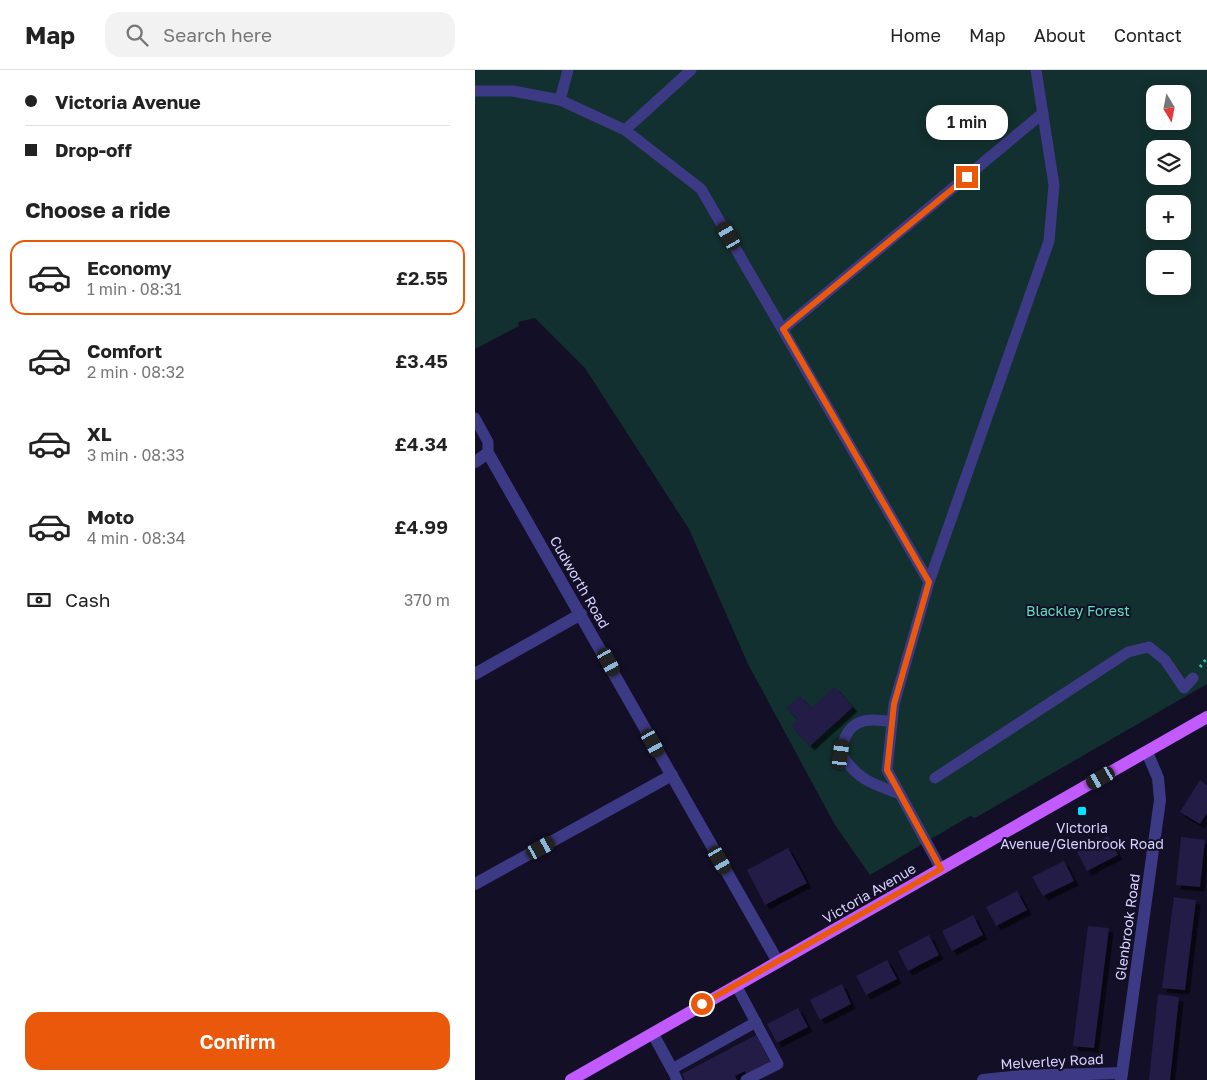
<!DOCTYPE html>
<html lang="en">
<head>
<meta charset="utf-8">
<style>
  body { margin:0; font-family:"Golos Text",sans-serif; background:#f2f2f2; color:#222; height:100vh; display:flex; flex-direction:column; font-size:19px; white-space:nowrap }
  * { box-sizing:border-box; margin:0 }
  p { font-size:16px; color:#767676 }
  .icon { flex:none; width:28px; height:28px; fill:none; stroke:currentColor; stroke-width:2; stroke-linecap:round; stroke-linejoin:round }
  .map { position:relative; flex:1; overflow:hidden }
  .drawer { display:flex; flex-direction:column; background:#fff; width:475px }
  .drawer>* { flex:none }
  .top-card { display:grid; align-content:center; height:110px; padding:0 25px; background:#fff }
  .needle { width:32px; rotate:170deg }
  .buttons { position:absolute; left:671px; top:15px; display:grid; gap:10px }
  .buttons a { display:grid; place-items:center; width:45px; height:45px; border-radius:10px; background:#fff; box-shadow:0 2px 12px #0003; font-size:25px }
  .end { position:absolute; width:22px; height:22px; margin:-11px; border:6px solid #ea580c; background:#fff; box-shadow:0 0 0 2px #fff }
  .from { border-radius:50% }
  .bubble { position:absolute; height:35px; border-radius:15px; background:#fff; box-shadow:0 2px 12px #0003; font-size:16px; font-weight:600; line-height:35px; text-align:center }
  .car { position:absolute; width:15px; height:30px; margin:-15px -8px; border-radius:6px; box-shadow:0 0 4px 1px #0007; background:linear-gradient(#222 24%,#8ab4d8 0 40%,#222 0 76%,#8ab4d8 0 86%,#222 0) }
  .top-card b { display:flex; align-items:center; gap:18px; height:48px; font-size:19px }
  .top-card b+b { border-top:1px solid #e0e0e0 }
  .top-card i { width:12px; height:12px; background:#222 }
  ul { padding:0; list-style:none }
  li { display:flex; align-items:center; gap:15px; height:75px; margin:0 10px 8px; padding:0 15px; border:2px solid transparent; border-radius:15px }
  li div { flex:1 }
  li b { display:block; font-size:19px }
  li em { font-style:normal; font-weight:600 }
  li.active { border-color:#ea580c }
  li>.icon { width:45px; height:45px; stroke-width:1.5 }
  h2 { padding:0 25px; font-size:22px; line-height:60px }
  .pay { display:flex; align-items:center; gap:12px; height:55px; padding:0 25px; font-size:19px }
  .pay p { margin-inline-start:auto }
  .cta { display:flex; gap:10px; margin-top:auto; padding:10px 25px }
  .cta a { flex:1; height:58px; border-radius:15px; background:#ea580c; color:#fff; font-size:20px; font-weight:600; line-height:58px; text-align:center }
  header { display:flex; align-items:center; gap:30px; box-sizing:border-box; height:70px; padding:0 25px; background:#fff; border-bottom:1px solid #e0e0e0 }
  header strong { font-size:24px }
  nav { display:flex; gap:28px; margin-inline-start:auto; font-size:18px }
  .search { width:350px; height:45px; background:#f2f2f2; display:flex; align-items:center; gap:12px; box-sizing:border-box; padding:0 18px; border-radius:15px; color:#767676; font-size:19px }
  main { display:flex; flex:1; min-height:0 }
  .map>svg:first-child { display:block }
  .green { fill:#12302f; fill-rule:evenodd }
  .building { fill:#241b47; filter:url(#shadow) }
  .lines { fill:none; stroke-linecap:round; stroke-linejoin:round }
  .path { stroke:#2fb8b0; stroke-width:3; stroke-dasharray:2.5 4; stroke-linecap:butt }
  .lane { stroke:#3d3a85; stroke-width:11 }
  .street { stroke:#3d3a85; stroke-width:12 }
  .primary { stroke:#c25bff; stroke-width:12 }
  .route { stroke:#ea580c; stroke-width:6 }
  .poi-dot { fill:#00e5ff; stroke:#130f26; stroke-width:2 }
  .labels { text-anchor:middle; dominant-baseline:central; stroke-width:4; stroke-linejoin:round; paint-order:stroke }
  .street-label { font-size:14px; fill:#d9d4ff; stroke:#130f26 }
  .park-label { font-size:14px; fill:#5fe0c0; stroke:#130f26 }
  .poi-label { font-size:14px; fill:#d9d4ff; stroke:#130f26 }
</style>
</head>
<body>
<header>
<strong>Map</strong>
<div class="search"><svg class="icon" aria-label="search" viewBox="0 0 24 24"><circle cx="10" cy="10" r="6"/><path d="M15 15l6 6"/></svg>Search here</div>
<nav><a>Home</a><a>Map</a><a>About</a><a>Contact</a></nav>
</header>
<main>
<section class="drawer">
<div class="top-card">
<b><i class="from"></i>Victoria Avenue</b>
<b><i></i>Drop-off</b>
</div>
<h2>Choose a ride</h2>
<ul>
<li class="active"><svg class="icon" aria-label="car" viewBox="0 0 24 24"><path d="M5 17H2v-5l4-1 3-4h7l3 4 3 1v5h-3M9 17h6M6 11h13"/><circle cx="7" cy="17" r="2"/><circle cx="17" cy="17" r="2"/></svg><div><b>Economy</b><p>1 min · 08:31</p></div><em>£2.55</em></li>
<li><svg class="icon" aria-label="car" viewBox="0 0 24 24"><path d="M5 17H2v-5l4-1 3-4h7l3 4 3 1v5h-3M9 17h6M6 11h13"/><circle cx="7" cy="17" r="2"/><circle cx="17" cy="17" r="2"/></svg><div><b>Comfort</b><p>2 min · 08:32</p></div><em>£3.45</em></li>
<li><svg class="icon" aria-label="car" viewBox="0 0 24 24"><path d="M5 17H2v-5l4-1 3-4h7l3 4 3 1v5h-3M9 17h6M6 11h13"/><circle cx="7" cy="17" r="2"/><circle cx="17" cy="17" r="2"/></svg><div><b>XL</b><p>3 min · 08:33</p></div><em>£4.34</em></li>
<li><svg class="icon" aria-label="car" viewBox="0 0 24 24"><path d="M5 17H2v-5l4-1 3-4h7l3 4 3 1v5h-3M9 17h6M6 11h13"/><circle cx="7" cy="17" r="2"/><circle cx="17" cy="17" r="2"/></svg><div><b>Moto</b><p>4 min · 08:34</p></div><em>£4.99</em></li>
</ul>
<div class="pay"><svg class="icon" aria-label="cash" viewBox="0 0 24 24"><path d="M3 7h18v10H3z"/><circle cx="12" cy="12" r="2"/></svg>Cash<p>370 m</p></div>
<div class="cta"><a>Confirm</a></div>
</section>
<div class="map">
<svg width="732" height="1010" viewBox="0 0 732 1010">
  <defs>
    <filter id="shadow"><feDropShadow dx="4.5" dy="4.5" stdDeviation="0" flood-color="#0009"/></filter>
  </defs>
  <rect width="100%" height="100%" fill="#130f26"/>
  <path class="green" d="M0,0h732v614l-232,134 -5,-2 -100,59 -35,-50 -87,-161 -59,-135 -104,-161 -50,-50 -17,4 1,4 -44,23zM680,24h28v27h-28zM680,79h28v27h-28zM680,134h28v27h-28zM680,189h28v27h-28z"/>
  <g class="building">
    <polygon points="360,617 378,637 335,676 316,656 323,650 311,638 325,626 336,638"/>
    <polygon points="725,710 732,715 732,743 725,754 705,742"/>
    <polygon points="633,766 643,785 612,801 602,782"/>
    <polygon points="706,767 730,770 725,817 701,815"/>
    <polygon points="313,778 332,813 290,835 272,800"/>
    <polygon points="589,791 599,811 568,826 557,807"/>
    <polygon points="542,821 552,840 521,856 511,837"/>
    <polygon points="699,827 721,830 710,920 687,918"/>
    <polygon points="498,845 508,865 477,881 467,861"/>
    <polygon points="613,856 634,858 619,978 598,976"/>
    <polygon points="454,865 464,885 433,901 423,881"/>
    <polygon points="412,890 422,909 391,925 381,906"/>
    <polygon points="367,914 376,934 345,950 335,930"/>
    <polygon points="683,924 704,927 695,1010 674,1010"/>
    <polygon points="323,938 333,957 302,973 292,954"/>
    <polygon points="281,965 297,995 273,1008 270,1001 260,1006 262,1010 210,1010 207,1004"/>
  </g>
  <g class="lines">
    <polyline class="path" points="725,597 732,588"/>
    <g class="lane">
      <polyline points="0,21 38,21 85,30 150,60 226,119 454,512"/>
      <polyline points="85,30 93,0"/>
      <polyline points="150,60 216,0"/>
      <polyline points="308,259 568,43"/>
      <polyline points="0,348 13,372 13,383"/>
      <path d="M417,652c-30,-6 -47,0 -51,32 17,26 31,30 59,40"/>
      <polyline points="460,708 653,582 674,577 690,590 709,618 718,608"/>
      <polyline points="466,799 412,700 419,634 454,512 574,171 579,115 561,0"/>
      <polyline points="261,915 303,994 271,1010"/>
      <polyline points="202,1010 197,999 281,952"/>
    </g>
    <g class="street">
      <polyline points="0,392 13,383 303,892"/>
      <polyline points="0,604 106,544"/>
      <polyline points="0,814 197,705"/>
      <polyline points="178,964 197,999"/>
      <polyline points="508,1010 545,1006 647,1003"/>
      <polyline points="646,1010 685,730 683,708 672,682"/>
    </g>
    <polyline class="primary" points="96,1010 732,647"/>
  </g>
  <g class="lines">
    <polyline class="route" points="227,934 466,799 412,700 419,634 454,512 308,259 492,107"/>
  </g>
  <rect class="poi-dot" x="602" y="736" width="10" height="10" rx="2.5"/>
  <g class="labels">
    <g class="street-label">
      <text transform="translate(105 512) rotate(60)">Cudworth Road</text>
      <text transform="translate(394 823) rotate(-30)">Victoria Avenue</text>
      <text transform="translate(652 857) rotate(-82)">Glenbrook Road</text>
      <text transform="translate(577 991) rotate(-3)">Melverley Road</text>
    </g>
    <g class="park-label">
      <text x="603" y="540">Blackley Forest</text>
    </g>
    <g class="poi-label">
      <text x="607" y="757">Victoria<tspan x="607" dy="16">Avenue/Glenbrook Road</tspan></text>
    </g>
  </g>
</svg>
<div class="buttons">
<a><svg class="needle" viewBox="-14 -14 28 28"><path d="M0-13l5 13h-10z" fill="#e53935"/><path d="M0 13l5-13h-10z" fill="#767676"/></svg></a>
<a><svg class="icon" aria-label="layers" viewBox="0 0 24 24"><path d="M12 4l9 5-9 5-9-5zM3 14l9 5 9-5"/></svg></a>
<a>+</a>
<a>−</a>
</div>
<i class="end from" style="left:227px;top:934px"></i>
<i class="end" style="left:492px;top:107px"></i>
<div class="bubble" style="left:451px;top:35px;width:82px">1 min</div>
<i class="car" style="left:254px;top:166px;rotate:330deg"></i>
<i class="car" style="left:134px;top:592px;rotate:151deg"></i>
<i class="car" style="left:178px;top:673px;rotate:151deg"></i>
<i class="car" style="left:366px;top:684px;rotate:7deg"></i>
<i class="car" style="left:626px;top:708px;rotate:240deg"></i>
<i class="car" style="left:66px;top:778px;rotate:61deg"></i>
<i class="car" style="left:245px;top:790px;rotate:150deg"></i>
</div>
</main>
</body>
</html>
